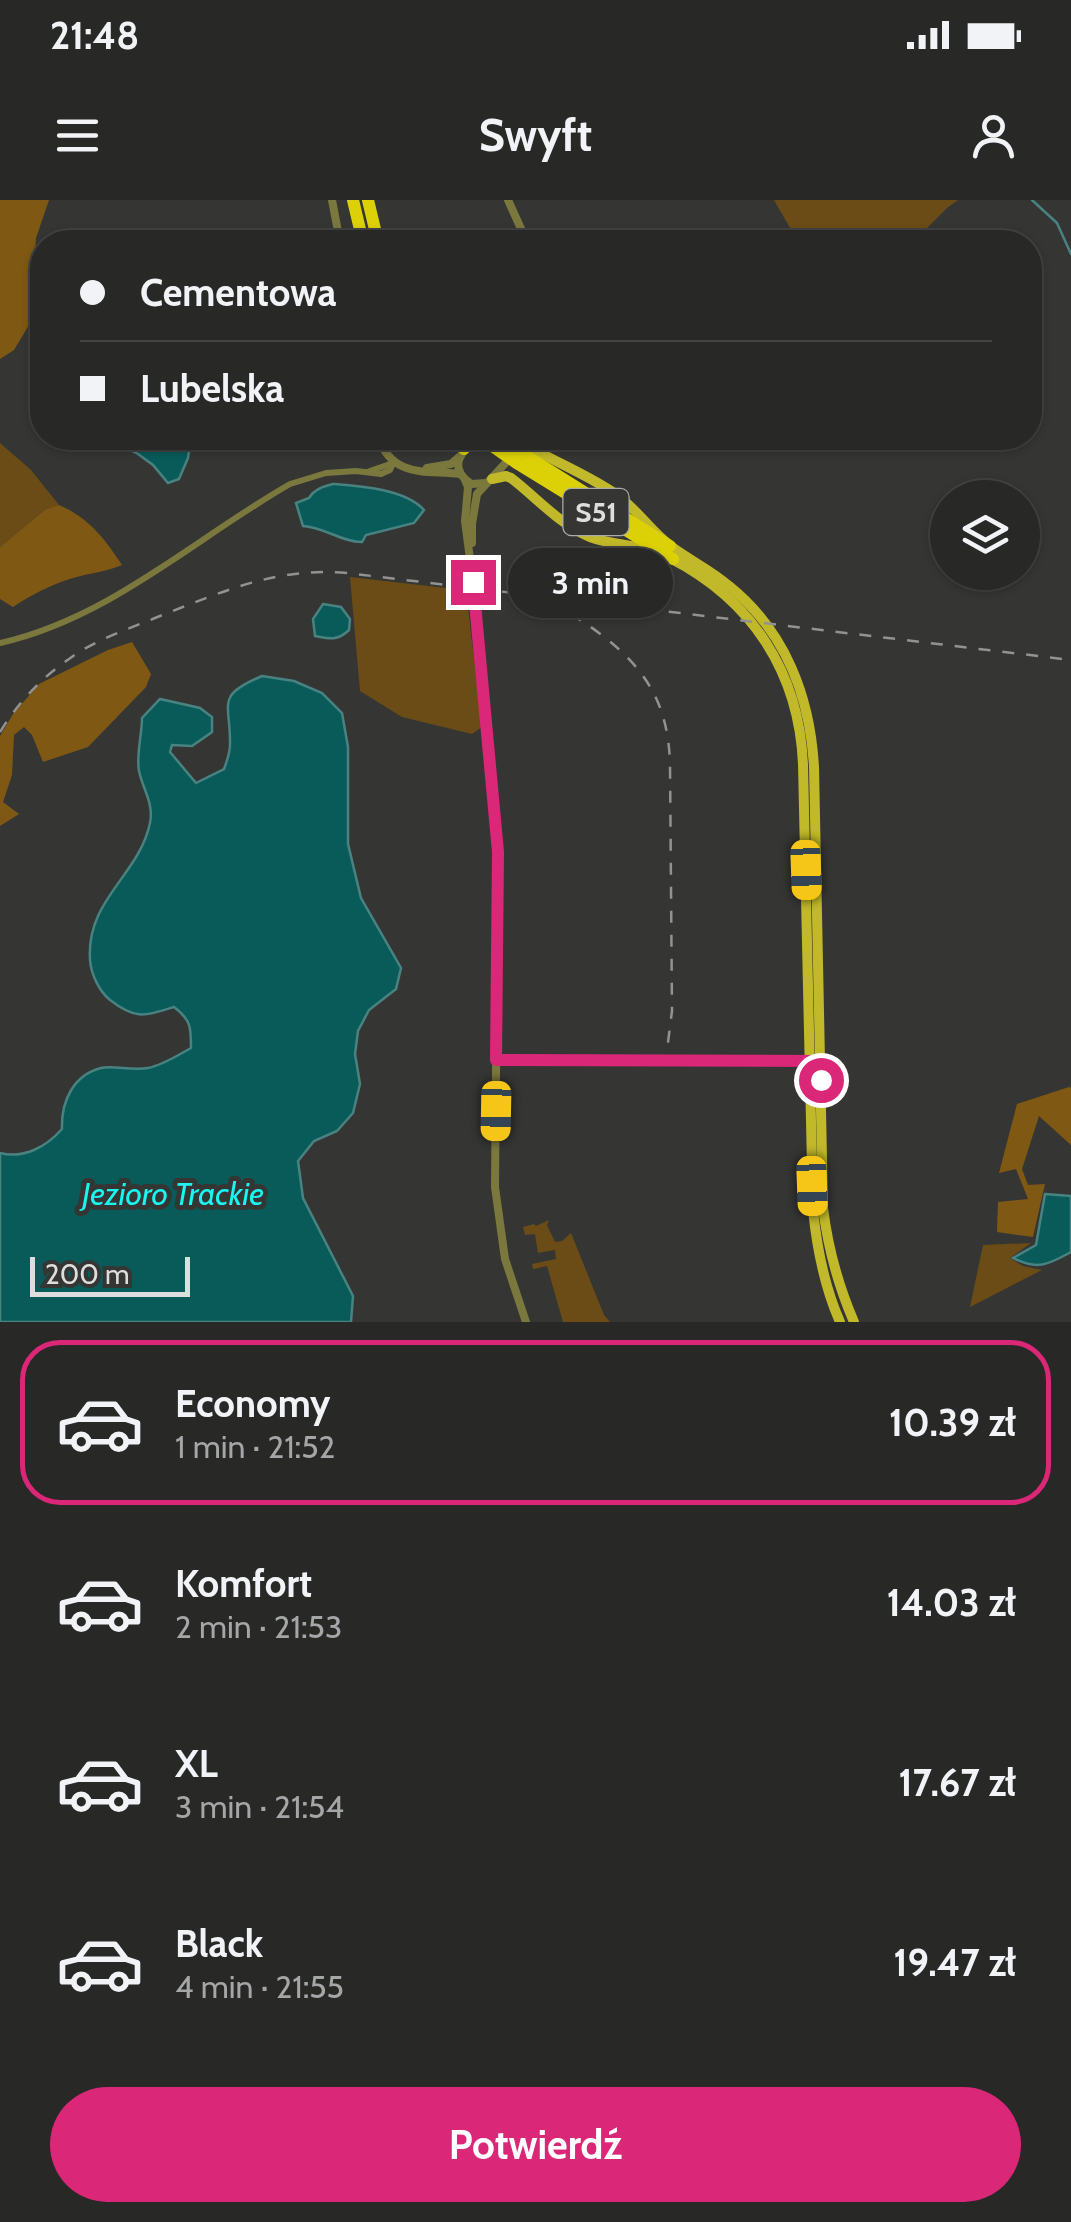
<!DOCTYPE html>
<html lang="pl">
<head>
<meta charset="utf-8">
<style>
  body { margin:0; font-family:Cabin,sans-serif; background:#30302f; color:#f1f3f6; height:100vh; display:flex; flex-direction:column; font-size:38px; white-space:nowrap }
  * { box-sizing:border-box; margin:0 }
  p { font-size:32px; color:#a5a6a7 }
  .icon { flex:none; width:55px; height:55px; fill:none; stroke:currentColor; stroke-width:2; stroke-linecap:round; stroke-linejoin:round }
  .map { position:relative; height:1122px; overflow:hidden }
  .drawer { display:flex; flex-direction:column; background:#282827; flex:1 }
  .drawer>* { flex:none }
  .banner { position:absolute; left:30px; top:30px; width:1012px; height:220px; border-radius:40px; box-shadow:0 2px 8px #0004,0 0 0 2px #444; display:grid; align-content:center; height:220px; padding:0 50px; background:#282827 }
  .buttons { position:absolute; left:930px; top:280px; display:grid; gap:20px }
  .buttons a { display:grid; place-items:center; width:110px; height:110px; border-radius:50%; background:#282827; box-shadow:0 2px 8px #0004,0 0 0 2px #444; font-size:50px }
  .scale { position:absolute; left:30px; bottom:25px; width:160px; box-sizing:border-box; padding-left:10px; border:5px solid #dddedd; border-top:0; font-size:28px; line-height:35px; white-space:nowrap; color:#dddedd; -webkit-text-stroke:8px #353634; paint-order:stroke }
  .end { position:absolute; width:45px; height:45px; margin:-22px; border:12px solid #db2777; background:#fff; box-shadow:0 0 0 5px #fff }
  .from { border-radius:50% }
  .bubble { position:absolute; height:70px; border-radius:35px; background:#282827; box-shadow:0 2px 8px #0004,0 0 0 2px #444; font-size:32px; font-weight:700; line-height:70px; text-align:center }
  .car { position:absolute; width:30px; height:60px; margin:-30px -15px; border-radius:12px; box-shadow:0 0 8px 2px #0007; background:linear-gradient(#f5c518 24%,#345 0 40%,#f5c518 0 76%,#345 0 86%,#f5c518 0) }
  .banner b { display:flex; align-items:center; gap:35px; height:95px; font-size:38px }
  .banner b+b { border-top:2px solid #444 }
  .banner i { width:25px; height:25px; background:#f1f3f6 }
  ul { padding:18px 0 0; list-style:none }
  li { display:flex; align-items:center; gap:30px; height:165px; margin:0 20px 15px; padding:0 30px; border:5px solid transparent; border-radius:40px }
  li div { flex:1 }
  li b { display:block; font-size:38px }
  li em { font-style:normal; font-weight:700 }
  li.active { border-color:#db2777 }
  li>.icon { width:90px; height:90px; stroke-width:1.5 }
  .action { display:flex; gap:20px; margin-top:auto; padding:20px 50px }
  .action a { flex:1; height:115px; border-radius:60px; background:#db2777; color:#fff; font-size:40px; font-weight:700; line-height:115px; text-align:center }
  .status { display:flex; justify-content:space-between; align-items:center; height:70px; padding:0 50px; background:#282827; direction:ltr }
  .status svg { height:28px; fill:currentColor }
  header { display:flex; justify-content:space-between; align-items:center; height:130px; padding:0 50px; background:#282827; font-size:45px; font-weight:700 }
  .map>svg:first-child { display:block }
  .green { fill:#6b4c16 }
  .forest { fill:#7f5913 }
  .water { fill:#085b59; stroke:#488281; stroke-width:2.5 }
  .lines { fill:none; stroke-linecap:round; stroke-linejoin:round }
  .stream { stroke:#488281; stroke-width:2.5 }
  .minor { stroke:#7b783d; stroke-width:6 }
  .tertiary { stroke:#7b783d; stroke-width:8 }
  .primary { stroke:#c1b82a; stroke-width:10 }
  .motorway { stroke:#dcd107; stroke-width:12 }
  .rail { stroke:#919291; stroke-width:2.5; stroke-dasharray:12 12; stroke-linecap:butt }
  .route { stroke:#db2777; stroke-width:12 }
  .labels { text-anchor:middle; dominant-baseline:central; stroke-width:10; stroke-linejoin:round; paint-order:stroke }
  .shield { fill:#353634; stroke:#abacaa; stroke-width:2.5 }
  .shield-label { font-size:28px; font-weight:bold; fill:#dddedd }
  .water-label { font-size:32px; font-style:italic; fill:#19f6f0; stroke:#353634 }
</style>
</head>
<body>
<div class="status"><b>21:48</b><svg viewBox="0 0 49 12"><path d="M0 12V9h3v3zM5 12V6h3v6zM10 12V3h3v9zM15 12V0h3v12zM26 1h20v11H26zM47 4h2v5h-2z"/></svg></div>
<header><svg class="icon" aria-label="menu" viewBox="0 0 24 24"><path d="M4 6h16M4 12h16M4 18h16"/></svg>Swyft<svg class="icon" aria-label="person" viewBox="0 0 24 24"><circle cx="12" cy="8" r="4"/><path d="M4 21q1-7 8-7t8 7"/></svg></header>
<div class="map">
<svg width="1071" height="1122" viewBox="0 0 1071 1122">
  <rect width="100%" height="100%" fill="#353634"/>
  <g class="green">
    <polygon points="774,0 958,0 947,8 913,42 796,42 793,33"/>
    <polygon points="0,243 31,270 59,305 46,309 0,347"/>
    <polygon points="350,377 455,389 467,399 482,527 472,534 402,517 360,491"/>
    <polygon points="549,1020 547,1025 555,1042 562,1041 571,1033 604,1115 610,1122 563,1122 547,1066 533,1069 532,1064 556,1059 555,1050 538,1053 535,1034 525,1035 523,1027 534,1024 536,1026"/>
    <polygon points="1031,1043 1010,1058 1023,1066 1042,1070 970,1107 983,1045"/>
  </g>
  <g class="forest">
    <polygon points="0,0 49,0 36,38 35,55 41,76 42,103 14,150 0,159"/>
    <path d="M59,305c30,13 46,34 63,60 -16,7 -32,8 -49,13 -21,6 -42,17 -60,29l-13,-8v-52l46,-38z"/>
    <polygon points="132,442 151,474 146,487 88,547 43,562 32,535 24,527 14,535 12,575 3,602 19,614 0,626 0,536 13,514 39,484 108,450"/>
    <polygon points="1069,887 1071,888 1071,945 1039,916 1022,969 1028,985 1045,984 1033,1037 997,1032 998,1002 1028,999 1016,969 999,973 1017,904"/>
  </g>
  <g class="water">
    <polygon points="106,238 191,238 188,258 179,279 168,283 153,265 138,254"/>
    <path d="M333,284c27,2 72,5 91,26l-10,13 -48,12 -4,7c-21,0 -38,-15 -59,-16l-7,-23 13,-5c5,-9 15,-12 24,-14z"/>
    <path d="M323,404l18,3 9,12 -1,11c-11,11 -20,9 -34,6l-2,-17z"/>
    <path d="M262,476l32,5 28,12 20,20 6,34v97l13,54 40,70 -5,21 -27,21 -11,21 -3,23 5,30 -7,29 -16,18 -23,10 -16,20 5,37 50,98 -2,26h-351v-169c24,6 46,-6 62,-24 -1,-27 11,-54 39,-61 12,-3 31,3 47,0 15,-3 30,-13 43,-20 0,-21 0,-28 -17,-41 -30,9 -38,13 -64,-7 -11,-9 -19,-26 -20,-40 -4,-61 49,-84 60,-137 4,-20 -7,-33 -11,-52 -3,-16 3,-36 3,-53l18,-19 40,9 12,9v15l-20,14 -20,-1 -2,7 26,31 28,-14c3,-8 6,-16 6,-24 1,-42 -16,-49 32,-69z"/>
    <path d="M1045,994l26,2v56c-22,12 -33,19 -58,6l23,-13z"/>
  </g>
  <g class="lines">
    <polyline class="stream" points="1032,0 1057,23 1071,54"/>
    <g class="minor">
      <polyline points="367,272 393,263"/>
      <path d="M0,443c110,-25 194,-104 290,-159l36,-11 30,-2 25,3 9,-4 4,-8"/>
      <polyline points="496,860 810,861"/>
    </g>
    <g class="tertiary">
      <polyline points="332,0 340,42"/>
      <polyline points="508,0 527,42"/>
      <path d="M378,238c16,40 46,32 82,36"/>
      <path d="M474,238c-14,17 -26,29 -3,46l15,-1"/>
      <polyline points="427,268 451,264 459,257"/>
      <polyline points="465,280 468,287 465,321 473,382 498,652 495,987 505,1059 526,1122"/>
      <polyline points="472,343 472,324 477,294 512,256"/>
    </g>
    <g class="primary">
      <path d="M522,239l8,8c29,17 60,29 87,48 21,15 35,38 55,52 19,14 40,24 57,39 56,45 81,110 85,181l9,441c5,40 15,77 31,114"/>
      <path d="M492,279l14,-3 5,2c25,19 49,47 79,59 21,8 43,7 64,15"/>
      <path d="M670,358c82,42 129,114 133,206l10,446c4,39 11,76 27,112"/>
    </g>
    <g class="motorway">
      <polyline points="353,0 363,42"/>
      <polyline points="368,0 378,42"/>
      <polyline points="461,238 464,249"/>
      <polyline points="481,238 518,264 673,359"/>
      <polyline points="498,238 670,346"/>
    </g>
    <g class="rail">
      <path d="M549,404c20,8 37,19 54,32 45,35 65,70 67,127l2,248 -5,39"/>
      <path d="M0,532c18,-29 41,-54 69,-73 27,-20 60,-30 91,-43 64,-25 117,-49 187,-43l724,87"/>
    </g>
  </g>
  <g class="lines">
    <polyline class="route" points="473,382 498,652 496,860 820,861 821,880"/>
  </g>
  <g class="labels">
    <rect class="shield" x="563.5" y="289" width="65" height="46" rx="8"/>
    <g class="shield-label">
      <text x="596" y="312">S51</text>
    </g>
    <g class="water-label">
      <text x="173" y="993">Jezioro Trackie</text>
    </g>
  </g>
</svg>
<div class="buttons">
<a><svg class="icon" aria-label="layers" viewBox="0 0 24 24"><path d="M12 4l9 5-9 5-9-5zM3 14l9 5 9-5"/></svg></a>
</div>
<div class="scale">200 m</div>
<i class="end from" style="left:821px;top:880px"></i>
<i class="end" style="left:473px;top:382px"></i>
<div class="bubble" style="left:508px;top:348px;width:165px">3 min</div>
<i class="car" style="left:806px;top:670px;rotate:178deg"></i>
<i class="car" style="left:496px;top:911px;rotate:181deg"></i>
<i class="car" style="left:812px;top:986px;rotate:178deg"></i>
<div class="banner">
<b><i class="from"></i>Cementowa</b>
<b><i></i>Lubelska</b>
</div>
</div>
<section class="drawer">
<ul>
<li class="active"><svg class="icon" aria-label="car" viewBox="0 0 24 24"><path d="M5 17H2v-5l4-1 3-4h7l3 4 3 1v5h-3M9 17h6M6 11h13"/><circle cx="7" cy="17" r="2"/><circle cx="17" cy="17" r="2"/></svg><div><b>Economy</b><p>1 min · 21:52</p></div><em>10.39 zł</em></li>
<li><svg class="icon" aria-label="car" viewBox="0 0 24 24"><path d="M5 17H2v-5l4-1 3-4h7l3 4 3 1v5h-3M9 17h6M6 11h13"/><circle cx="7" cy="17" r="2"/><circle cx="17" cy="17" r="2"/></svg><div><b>Komfort</b><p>2 min · 21:53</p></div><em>14.03 zł</em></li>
<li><svg class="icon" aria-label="car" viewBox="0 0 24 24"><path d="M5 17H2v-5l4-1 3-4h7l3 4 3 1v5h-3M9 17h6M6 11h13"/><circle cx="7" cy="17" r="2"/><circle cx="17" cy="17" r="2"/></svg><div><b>XL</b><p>3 min · 21:54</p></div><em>17.67 zł</em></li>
<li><svg class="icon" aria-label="car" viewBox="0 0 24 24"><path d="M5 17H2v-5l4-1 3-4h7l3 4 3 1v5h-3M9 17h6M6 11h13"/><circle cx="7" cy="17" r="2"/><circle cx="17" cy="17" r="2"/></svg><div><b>Black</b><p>4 min · 21:55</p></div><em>19.47 zł</em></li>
</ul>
<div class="action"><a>Potwierdź</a></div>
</section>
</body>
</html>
